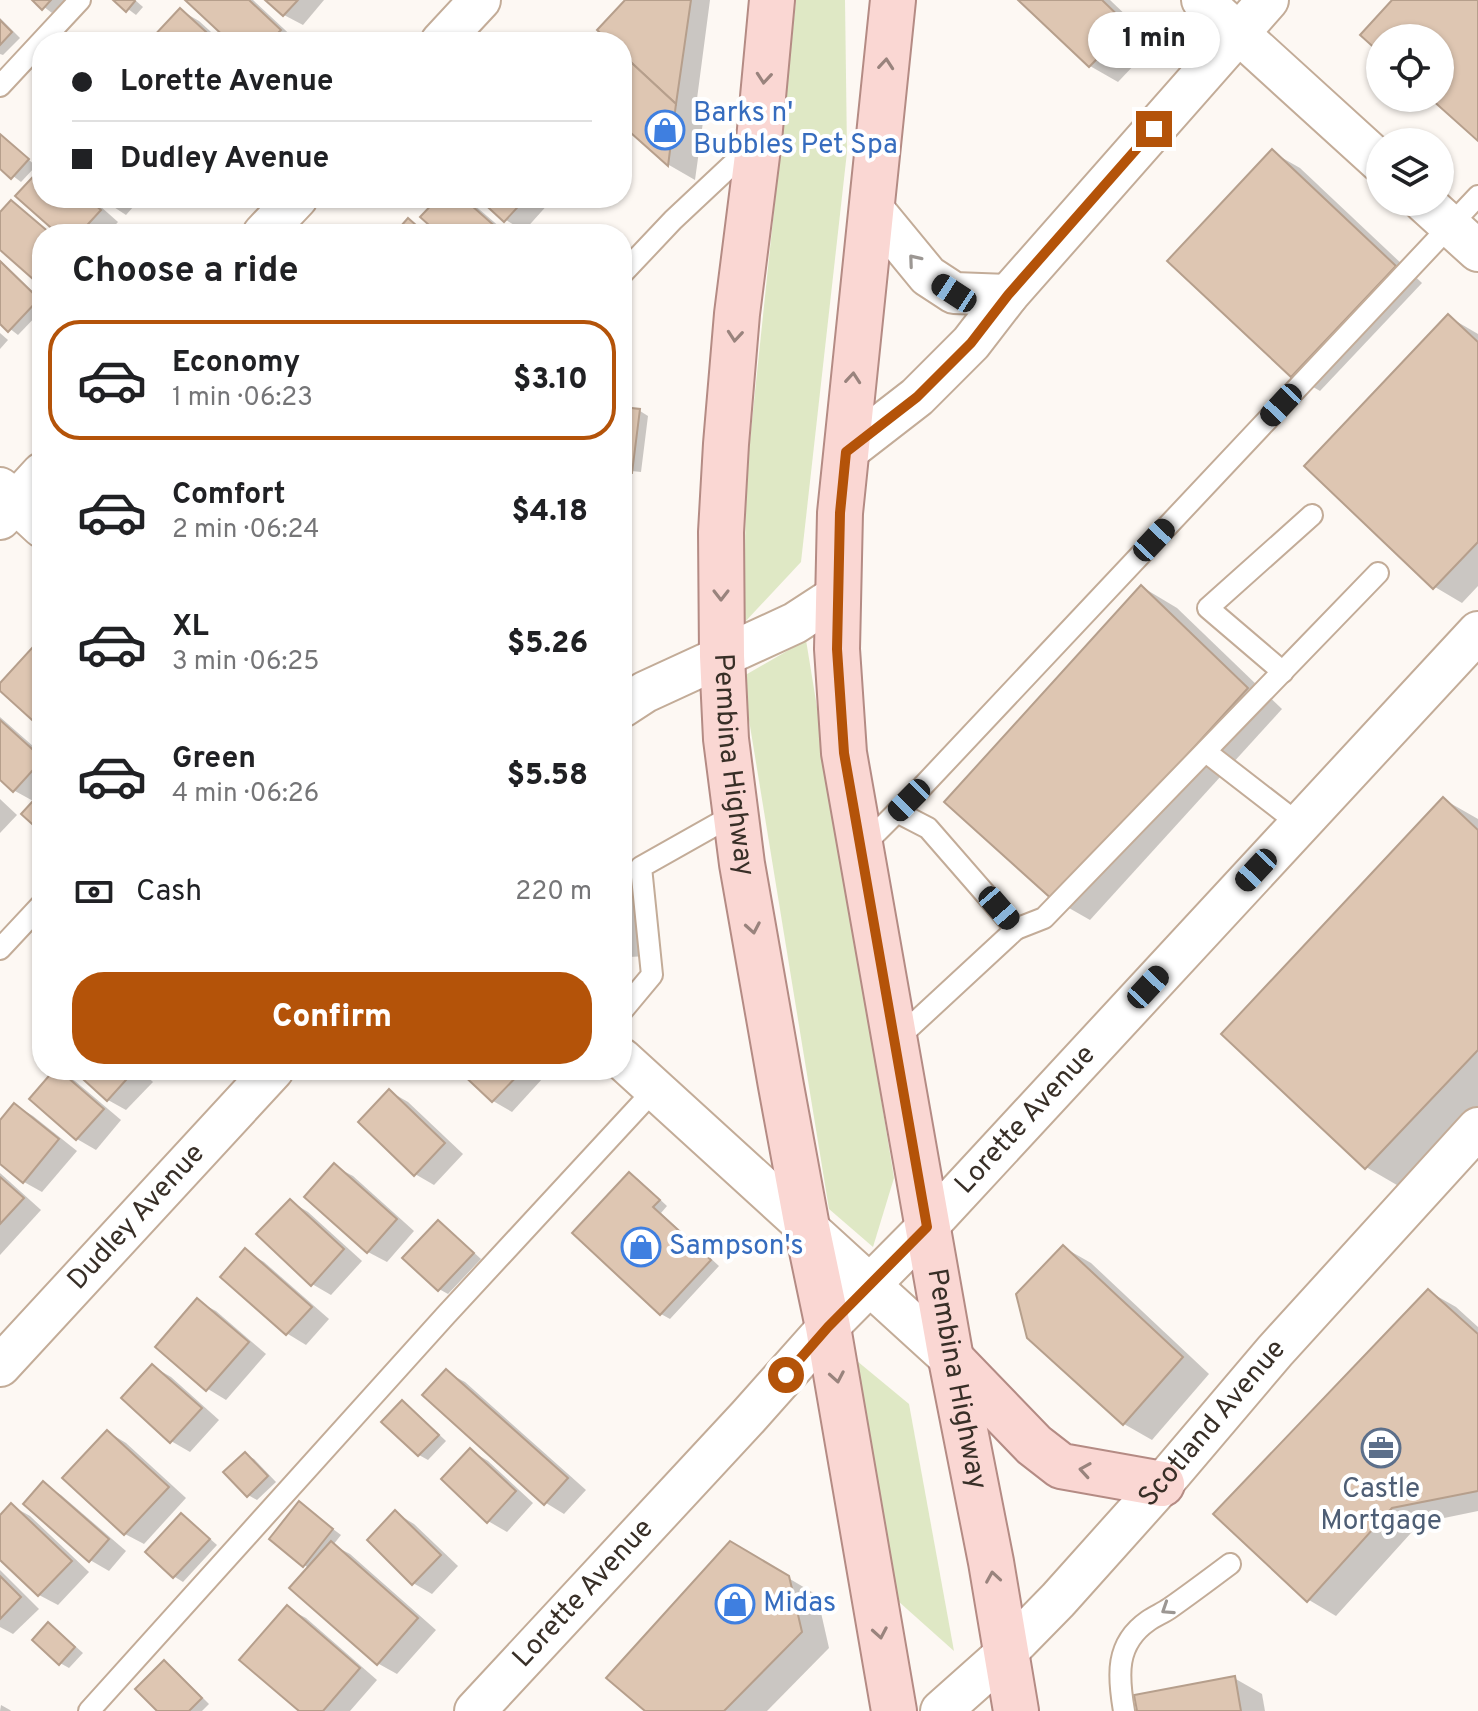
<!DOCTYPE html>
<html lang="en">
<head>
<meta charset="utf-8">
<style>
  body { margin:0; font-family:Overpass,sans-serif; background:#f2f2f2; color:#202124; height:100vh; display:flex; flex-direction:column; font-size:30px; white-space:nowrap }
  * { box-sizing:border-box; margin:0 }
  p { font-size:26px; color:#757577 }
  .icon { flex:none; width:44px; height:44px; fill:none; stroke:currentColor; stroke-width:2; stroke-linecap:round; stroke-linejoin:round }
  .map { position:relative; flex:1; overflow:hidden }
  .details { position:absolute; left:32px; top:224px; width:600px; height:856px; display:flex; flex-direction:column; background:#fff; border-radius:32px; box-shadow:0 2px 6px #0004 }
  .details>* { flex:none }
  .top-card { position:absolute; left:32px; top:32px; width:600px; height:176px; border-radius:32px; box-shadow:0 2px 6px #0004; display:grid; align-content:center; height:176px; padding:0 40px; background:#fff }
  .tools { position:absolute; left:1366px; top:24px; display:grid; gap:16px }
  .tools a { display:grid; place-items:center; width:88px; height:88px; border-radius:50%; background:#fff; box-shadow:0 2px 6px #0004; font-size:40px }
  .end { position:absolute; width:36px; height:36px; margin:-18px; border:10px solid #b45309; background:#fff; box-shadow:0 0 0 4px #fff }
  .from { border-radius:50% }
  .bubble { position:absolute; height:56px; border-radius:28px; background:#fff; box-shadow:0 2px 6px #0004; font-size:26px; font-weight:800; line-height:56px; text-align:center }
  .car { position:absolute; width:24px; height:48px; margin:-24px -12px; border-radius:10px; box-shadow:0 0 6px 2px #0007; background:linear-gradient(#222 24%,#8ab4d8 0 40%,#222 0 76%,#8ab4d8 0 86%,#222 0) }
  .top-card b { display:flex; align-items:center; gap:28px; height:76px; font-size:30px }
  .top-card b+b { border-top:2px solid #e0e0e0 }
  .top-card i { width:20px; height:20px; background:#202124 }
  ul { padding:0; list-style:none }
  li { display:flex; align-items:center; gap:24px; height:120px; margin:0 16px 12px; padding:0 24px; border:4px solid transparent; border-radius:32px }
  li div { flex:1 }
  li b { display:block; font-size:30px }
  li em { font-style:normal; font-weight:800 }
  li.active { border-color:#b45309 }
  li>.icon { width:72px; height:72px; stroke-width:1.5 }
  h2 { padding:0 40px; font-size:36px; line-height:96px }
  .pay { display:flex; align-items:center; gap:20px; height:88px; padding:0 40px; font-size:30px }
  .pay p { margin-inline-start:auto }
  .cta { display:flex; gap:16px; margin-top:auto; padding:16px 40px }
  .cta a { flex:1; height:92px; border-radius:32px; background:#b45309; color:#fff; font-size:32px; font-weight:800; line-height:92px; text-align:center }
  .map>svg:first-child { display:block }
  .green { fill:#dfe8c5 }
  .shadow { fill:#0003 }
  .building { fill:#dec6b2; stroke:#b69f8c; stroke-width:2 }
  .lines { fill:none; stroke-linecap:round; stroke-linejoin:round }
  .service-casing { stroke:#c3ac98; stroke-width:24 }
  .minor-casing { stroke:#c3ac98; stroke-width:44 }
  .primary-casing { stroke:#b48b84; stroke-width:48 }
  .service { stroke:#fff; stroke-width:20 }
  .minor { stroke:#fff; stroke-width:40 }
  .primary { stroke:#fad7d3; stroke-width:44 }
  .oneway { stroke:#99837d }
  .oneway2 { stroke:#9c9793 }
  .route { stroke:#b45309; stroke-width:10 }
  .labels { text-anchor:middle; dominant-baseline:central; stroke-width:8; stroke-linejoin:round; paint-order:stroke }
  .shop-label { font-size:28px; fill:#366cbe; stroke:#fff; text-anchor:start }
  .street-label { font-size:28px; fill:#382f27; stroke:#fff }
  .service-label { font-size:28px; fill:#4e5e75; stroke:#fff }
</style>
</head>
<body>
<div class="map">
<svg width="1478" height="1711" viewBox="0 0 1478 1711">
  <rect width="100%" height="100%" fill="#fdf8f3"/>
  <g class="green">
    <polygon points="796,0 845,0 847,152 801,562 744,623 746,478"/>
    <polygon points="806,640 894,1178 873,1247 829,1209 742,677"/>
    <polygon points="857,1361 909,1404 954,1651 898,1601"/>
  </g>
  <g class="shadow">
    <polygon points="35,0 65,0 52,13"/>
    <polygon points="116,0 135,0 143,7 136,15"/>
    <polygon points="188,0 253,0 298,42 232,42"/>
    <polygon points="268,0 324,0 303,25 284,15"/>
    <polygon points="628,0 710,0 695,114 703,122 695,180 669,165 622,122 622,42 613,42"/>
    <polygon points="1021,0 1110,0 1155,43 1118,82 1090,66"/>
    <polygon points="180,10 199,21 222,42 156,42"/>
    <polygon points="0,18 20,38 3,55 0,54"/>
    <polygon points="0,135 36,166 21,182 0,166"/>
    <polygon points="1272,152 1300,168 1422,283 1320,391 1293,375 1170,261"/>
    <polygon points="42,170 42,198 91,198 118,222 107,234 60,234 18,196"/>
    <polygon points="100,198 141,198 126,215"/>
    <polygon points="440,198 466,198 508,234 442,234"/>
    <polygon points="481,198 545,198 550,202 524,231 506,220"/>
    <polygon points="0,260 42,300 42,310 18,335 0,321"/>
    <polygon points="1449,317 1478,334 1478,586 1462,603 1435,587"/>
    <polygon points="0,333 8,340 0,349"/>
    <polygon points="622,409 640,411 648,416 641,472 622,470"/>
    <polygon points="1142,587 1177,608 1282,709 1090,920 1055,900"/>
    <polygon points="0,717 42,754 42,831 35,802 15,791 0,777"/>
    <polygon points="0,799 17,815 0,833"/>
    <polygon points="1443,799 1478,819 1478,1107 1402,1188 1366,1167"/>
    <polygon points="622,851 647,871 648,956 629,957 622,953"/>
    <polygon points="57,1070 75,1081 121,1120 96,1150 77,1139 31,1099"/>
    <polygon points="76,1070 140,1070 153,1082 126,1110 108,1100"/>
    <polygon points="154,1070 180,1070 171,1080"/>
    <polygon points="460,1070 534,1070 543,1078 512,1112 493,1101"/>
    <polygon points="389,1091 408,1102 463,1154 434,1185 415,1174"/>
    <polygon points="15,1105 33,1116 77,1151 42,1192 24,1182 0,1162 0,1123"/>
    <polygon points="334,1166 353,1176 414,1231 387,1262 368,1252"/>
    <polygon points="0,1173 41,1210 0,1255"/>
    <polygon points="629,1174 638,1179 667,1206 661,1213 719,1266 670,1319 661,1314"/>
    <polygon points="290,1201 308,1212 362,1261 331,1295 312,1284"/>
    <polygon points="438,1223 447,1228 481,1259 448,1294 439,1289"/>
    <polygon points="1063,1247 1091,1263 1209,1374 1152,1440 1124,1424"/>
    <polygon points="246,1251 264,1262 329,1319 306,1345 288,1334 223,1277"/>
    <polygon points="1428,1291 1456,1307 1478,1327 1478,1511 1420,1523 1336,1616 1309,1600"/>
    <polygon points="197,1301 216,1311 266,1354 226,1400 208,1389 158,1347"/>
    <polygon points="152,1366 171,1377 219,1420 190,1452 171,1441"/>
    <polygon points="446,1372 465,1382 586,1490 564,1514 546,1503 425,1395"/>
    <polygon points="402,1403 411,1408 446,1441 428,1460 419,1455"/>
    <polygon points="108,1432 126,1443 186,1498 144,1544 125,1534"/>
    <polygon points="470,1450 488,1461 533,1503 507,1532 488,1521"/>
    <polygon points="245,1454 254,1459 276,1482 257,1500 248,1495"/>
    <polygon points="43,1484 61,1495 126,1551 109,1571 90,1560"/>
    <polygon points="300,1504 341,1535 333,1545 350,1554 436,1630 397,1674 379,1664 292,1588 309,1568 304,1565"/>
    <polygon points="12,1506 30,1516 89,1572 58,1605 39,1595 0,1557 0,1518"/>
    <polygon points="396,1513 414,1524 458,1566 432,1594 413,1583"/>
    <polygon points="182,1516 190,1521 217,1545 183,1582 175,1577 148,1552"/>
    <polygon points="731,1544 817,1595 829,1648 767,1711 648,1711"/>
    <polygon points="0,1570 39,1609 13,1634 0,1627"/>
    <polygon points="287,1608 306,1618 377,1680 350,1711 302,1711"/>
    <polygon points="49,1625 57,1630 83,1653 69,1668 60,1663"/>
    <polygon points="164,1663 173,1668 209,1704 202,1711 160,1711"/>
    <polygon points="1234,1678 1262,1694 1265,1711 1139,1711"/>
    <polygon points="1,1705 10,1710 11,1711 0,1711"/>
  </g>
  <g class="building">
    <polygon points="32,0 51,0 42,10"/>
    <polygon points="113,0 134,0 135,1 126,12"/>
    <polygon points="185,0 249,0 281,30 269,42 230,42"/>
    <polygon points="265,0 298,0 283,16"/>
    <polygon points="625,0 691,0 676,104 622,54 622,42 610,42 597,30"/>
    <polygon points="1018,0 1102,0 1129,26 1089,67"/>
    <polygon points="1392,0 1478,0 1478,141 1430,98 1440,98 1440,38 1380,38 1380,53 1360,35"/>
    <polygon points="180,8 217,42 153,42 150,40"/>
    <polygon points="0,20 12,32 0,45"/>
    <polygon points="622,54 676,104 668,166 622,125"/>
    <polygon points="0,134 29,159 11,179 0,169"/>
    <polygon points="1272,149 1396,266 1291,377 1167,261"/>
    <polygon points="42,167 42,198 87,198 101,210 79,234 58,234 15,196"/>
    <polygon points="97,198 113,198 106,206"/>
    <polygon points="438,198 463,198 498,229 493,234 439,234 420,217"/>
    <polygon points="478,198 526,198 504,222"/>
    <polygon points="11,200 51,234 42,234 42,287 0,250 0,212"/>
    <polygon points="408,218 426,234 394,234"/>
    <polygon points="0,261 39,299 8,332 0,324"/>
    <polygon points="1448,314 1478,342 1478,542 1433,589 1304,466"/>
    <polygon points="622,407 640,409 632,473 622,472"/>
    <polygon points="1141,585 1248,688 1054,901 944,802"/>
    <polygon points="42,637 42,729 0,691 0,683"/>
    <polygon points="0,720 42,758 42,760 13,792 0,780"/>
    <polygon points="42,791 42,833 21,814"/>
    <polygon points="1443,797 1478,830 1478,1050 1365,1169 1221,1034"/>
    <polygon points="54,1070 59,1070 104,1109 76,1140 29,1099"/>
    <polygon points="73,1070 135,1070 107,1101"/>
    <polygon points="458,1070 523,1070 492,1102"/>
    <polygon points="389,1089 445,1143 414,1176 358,1122"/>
    <polygon points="14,1103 59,1139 23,1183 0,1164 0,1120"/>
    <polygon points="334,1163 397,1219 367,1253 304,1197"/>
    <polygon points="629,1172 660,1200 653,1207 711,1260 660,1315 572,1233"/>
    <polygon points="0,1177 24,1198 0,1224"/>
    <polygon points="290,1199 344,1249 311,1286 256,1234"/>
    <polygon points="438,1220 474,1253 438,1291 402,1258"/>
    <polygon points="1063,1245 1183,1357 1123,1425 1027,1338 1016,1294"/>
    <polygon points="245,1248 312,1307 286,1335 220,1277"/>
    <polygon points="1428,1289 1478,1334 1478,1491 1392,1508 1307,1602 1213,1514"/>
    <polygon points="197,1298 249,1342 206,1391 155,1347"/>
    <polygon points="152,1364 202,1408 170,1443 121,1398"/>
    <polygon points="446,1369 568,1478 544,1505 422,1395"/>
    <polygon points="402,1400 439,1435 418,1456 381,1422"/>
    <polygon points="107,1430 169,1487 124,1535 62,1478"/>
    <polygon points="470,1448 516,1491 487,1523 441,1479"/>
    <polygon points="245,1452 268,1476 247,1497 223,1472"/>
    <polygon points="43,1481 109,1539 89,1562 23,1504"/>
    <polygon points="299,1501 333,1529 303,1567 269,1539"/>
    <polygon points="11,1503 72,1561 38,1596 0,1560 0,1515"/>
    <polygon points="395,1510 441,1555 412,1585 367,1540"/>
    <polygon points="181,1513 210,1539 173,1578 145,1552"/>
    <polygon points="331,1541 418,1618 377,1665 289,1588"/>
    <polygon points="730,1541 789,1576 802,1632 724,1711 645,1711 606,1678"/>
    <polygon points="0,1576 21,1597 0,1619"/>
    <polygon points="287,1605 360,1668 323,1711 299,1711 239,1660"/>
    <polygon points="48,1622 75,1647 59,1665 32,1640"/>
    <polygon points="164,1660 202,1698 189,1711 157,1711 135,1689"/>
    <polygon points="1235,1676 1241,1711 1137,1711 1134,1695"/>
  </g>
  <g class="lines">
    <g class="service-casing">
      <g id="service">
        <polyline points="0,86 80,0"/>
        <polyline points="622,274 673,220 753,145"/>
        <polyline points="1283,672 1208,608 1312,515"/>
        <polyline points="1206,752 1299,824"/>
        <polyline points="862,847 922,787 1478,196"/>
        <polyline points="1016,929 1044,918 1378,573"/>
        <polyline points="0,949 42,904"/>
        <polyline points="622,1011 652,975 641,867 735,814"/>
        <polyline points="895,1041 1016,929 928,828 897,812"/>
        <polyline points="89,1711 446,1315 655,1089"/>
        <path d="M1124,1711c-6,-35 -9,-67 24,-90 7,-5 15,-8 22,-13 20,-14 40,-29 60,-44"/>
      </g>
    </g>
    <g class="minor-casing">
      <g id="minor">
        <polyline points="1202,0 1380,162"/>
        <polyline points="441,42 480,0"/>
        <polyline points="1424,202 1478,251"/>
        <polyline points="872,208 928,276 954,293 1008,295"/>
        <polyline points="263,234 297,198"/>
        <polyline points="846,452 917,397 971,343 1008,295 1268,0"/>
        <polyline points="0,488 42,527"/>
        <polyline points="0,519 42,473"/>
        <polyline points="622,707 645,692 795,623 838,595"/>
        <polyline points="622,1059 951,1359"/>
        <path id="s1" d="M0,1366l273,-296"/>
        <path id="s2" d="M475,1711l273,-294 80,-90 99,-100 551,-595"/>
        <path id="s3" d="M941,1711l64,-57 53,-54 104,-116 113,-133 203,-223"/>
      </g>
    </g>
    <g class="primary-casing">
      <g id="primary">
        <path id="s4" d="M772,0l-13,140 -22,174 -11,130 -5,88 1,124 4,83 16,125 39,222 26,141 21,100 66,384"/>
        <path id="s5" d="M893,0l-53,513 -3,136 7,104 107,606 40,203 25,149"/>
        <polyline points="951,1359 1034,1445 1061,1466 1162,1484"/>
      </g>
    </g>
    <use href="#service" class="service"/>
    <use href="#minor" class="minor"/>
    <use href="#primary" class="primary"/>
  </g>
  <defs><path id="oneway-chevron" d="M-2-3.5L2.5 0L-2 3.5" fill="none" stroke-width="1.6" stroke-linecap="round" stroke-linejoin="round" transform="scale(2)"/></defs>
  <g class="oneway">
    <use href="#oneway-chevron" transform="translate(886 64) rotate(-85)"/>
    <use href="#oneway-chevron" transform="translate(764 78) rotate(95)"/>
    <use href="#oneway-chevron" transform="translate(735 336) rotate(95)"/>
    <use href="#oneway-chevron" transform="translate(853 378) rotate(-85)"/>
    <use href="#oneway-chevron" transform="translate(721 595) rotate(90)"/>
    <use href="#oneway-chevron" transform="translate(753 928) rotate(80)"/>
    <use href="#oneway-chevron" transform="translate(837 1377) rotate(80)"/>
    <use href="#oneway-chevron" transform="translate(1085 1470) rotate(-171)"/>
    <use href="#oneway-chevron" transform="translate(993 1577) rotate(-99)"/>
    <use href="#oneway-chevron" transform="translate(880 1633) rotate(80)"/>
  </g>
  <g class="oneway2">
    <use href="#oneway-chevron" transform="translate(914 260) rotate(-130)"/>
    <use href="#oneway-chevron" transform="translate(1167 1609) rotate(147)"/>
  </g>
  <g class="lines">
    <polyline class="route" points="786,1375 828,1327 927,1227 844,753 837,649 840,513 846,452 917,397 971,343 1008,295 1154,129"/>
  </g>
  <defs>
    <g id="shop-ring" transform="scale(2)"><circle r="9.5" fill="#fff" stroke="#3f7fe0" stroke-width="1.5"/><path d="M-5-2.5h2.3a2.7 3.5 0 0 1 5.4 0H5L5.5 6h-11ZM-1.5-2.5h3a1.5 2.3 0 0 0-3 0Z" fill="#3f7fe0"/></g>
    <g id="office-ring" transform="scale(2)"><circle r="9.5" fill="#fff" stroke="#5c6f8a" stroke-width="1.5"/><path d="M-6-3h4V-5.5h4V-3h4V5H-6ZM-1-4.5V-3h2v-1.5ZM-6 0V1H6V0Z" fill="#5c6f8a"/></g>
  </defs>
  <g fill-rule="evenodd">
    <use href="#shop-ring" x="665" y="130"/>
    <use href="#shop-ring" x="641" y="1247"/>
    <use href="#office-ring" x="1381" y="1448"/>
    <use href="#shop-ring" x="735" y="1604"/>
  </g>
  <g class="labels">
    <g class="shop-label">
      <text x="693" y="114">Barks n'<tspan x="693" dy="32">Bubbles Pet Spa</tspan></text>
      <text x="669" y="1247">Sampson's</text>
      <text x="763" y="1604">Midas</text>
    </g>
    <g class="street-label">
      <text stroke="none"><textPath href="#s4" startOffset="768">Pembina Highway</textPath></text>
      <text stroke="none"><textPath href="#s2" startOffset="808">Lorette Avenue</textPath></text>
      <text stroke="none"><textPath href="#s1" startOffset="202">Dudley Avenue</textPath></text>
      <text stroke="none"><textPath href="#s5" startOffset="1392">Pembina Highway</textPath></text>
      <text stroke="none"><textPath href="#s3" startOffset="396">Scotland Avenue</textPath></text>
      <text stroke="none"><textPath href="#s2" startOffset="160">Lorette Avenue</textPath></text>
    </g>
    <g class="service-label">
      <text x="1381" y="1490">Castle<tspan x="1381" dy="32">Mortgage</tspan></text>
    </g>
  </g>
</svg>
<div class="tools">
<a><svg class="icon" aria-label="locate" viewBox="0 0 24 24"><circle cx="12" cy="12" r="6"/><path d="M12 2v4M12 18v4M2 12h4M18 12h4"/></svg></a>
<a><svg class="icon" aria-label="layers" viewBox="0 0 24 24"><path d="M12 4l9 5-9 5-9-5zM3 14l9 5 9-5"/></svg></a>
</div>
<i class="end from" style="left:786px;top:1375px"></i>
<i class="end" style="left:1154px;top:129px"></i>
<div class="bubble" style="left:1088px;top:12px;width:132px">1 min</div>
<i class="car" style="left:954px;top:293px;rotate:303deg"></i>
<i class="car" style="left:1281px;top:405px;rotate:223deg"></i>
<i class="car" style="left:1154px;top:540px;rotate:43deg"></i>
<i class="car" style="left:909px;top:800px;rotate:225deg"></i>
<i class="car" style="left:1256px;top:870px;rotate:223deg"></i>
<i class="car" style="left:999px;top:908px;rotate:139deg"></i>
<i class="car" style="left:1148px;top:987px;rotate:43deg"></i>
<div class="top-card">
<b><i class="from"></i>Lorette Avenue</b>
<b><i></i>Dudley Avenue</b>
</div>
<section class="details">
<h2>Choose a ride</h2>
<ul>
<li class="active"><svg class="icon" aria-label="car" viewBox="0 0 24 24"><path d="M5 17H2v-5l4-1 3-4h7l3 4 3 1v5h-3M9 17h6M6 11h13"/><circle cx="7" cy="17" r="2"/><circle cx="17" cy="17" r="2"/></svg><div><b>Economy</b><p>1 min · 06:23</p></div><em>$3.10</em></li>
<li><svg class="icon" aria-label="car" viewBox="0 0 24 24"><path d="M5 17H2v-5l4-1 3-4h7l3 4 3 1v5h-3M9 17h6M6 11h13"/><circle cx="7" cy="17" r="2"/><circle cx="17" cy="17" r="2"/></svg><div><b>Comfort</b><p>2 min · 06:24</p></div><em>$4.18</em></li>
<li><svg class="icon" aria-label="car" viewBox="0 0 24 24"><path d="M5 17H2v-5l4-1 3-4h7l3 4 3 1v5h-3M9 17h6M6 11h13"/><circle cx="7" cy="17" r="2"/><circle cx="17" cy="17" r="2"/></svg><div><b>XL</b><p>3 min · 06:25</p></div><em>$5.26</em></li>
<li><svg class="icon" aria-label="car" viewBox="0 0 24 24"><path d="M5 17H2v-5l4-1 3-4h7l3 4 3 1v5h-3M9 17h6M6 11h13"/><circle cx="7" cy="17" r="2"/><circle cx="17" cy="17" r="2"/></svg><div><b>Green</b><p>4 min · 06:26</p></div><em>$5.58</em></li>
</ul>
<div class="pay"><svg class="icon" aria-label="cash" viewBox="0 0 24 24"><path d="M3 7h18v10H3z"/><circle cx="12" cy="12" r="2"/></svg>Cash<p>220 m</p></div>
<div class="cta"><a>Confirm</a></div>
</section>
</div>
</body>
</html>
